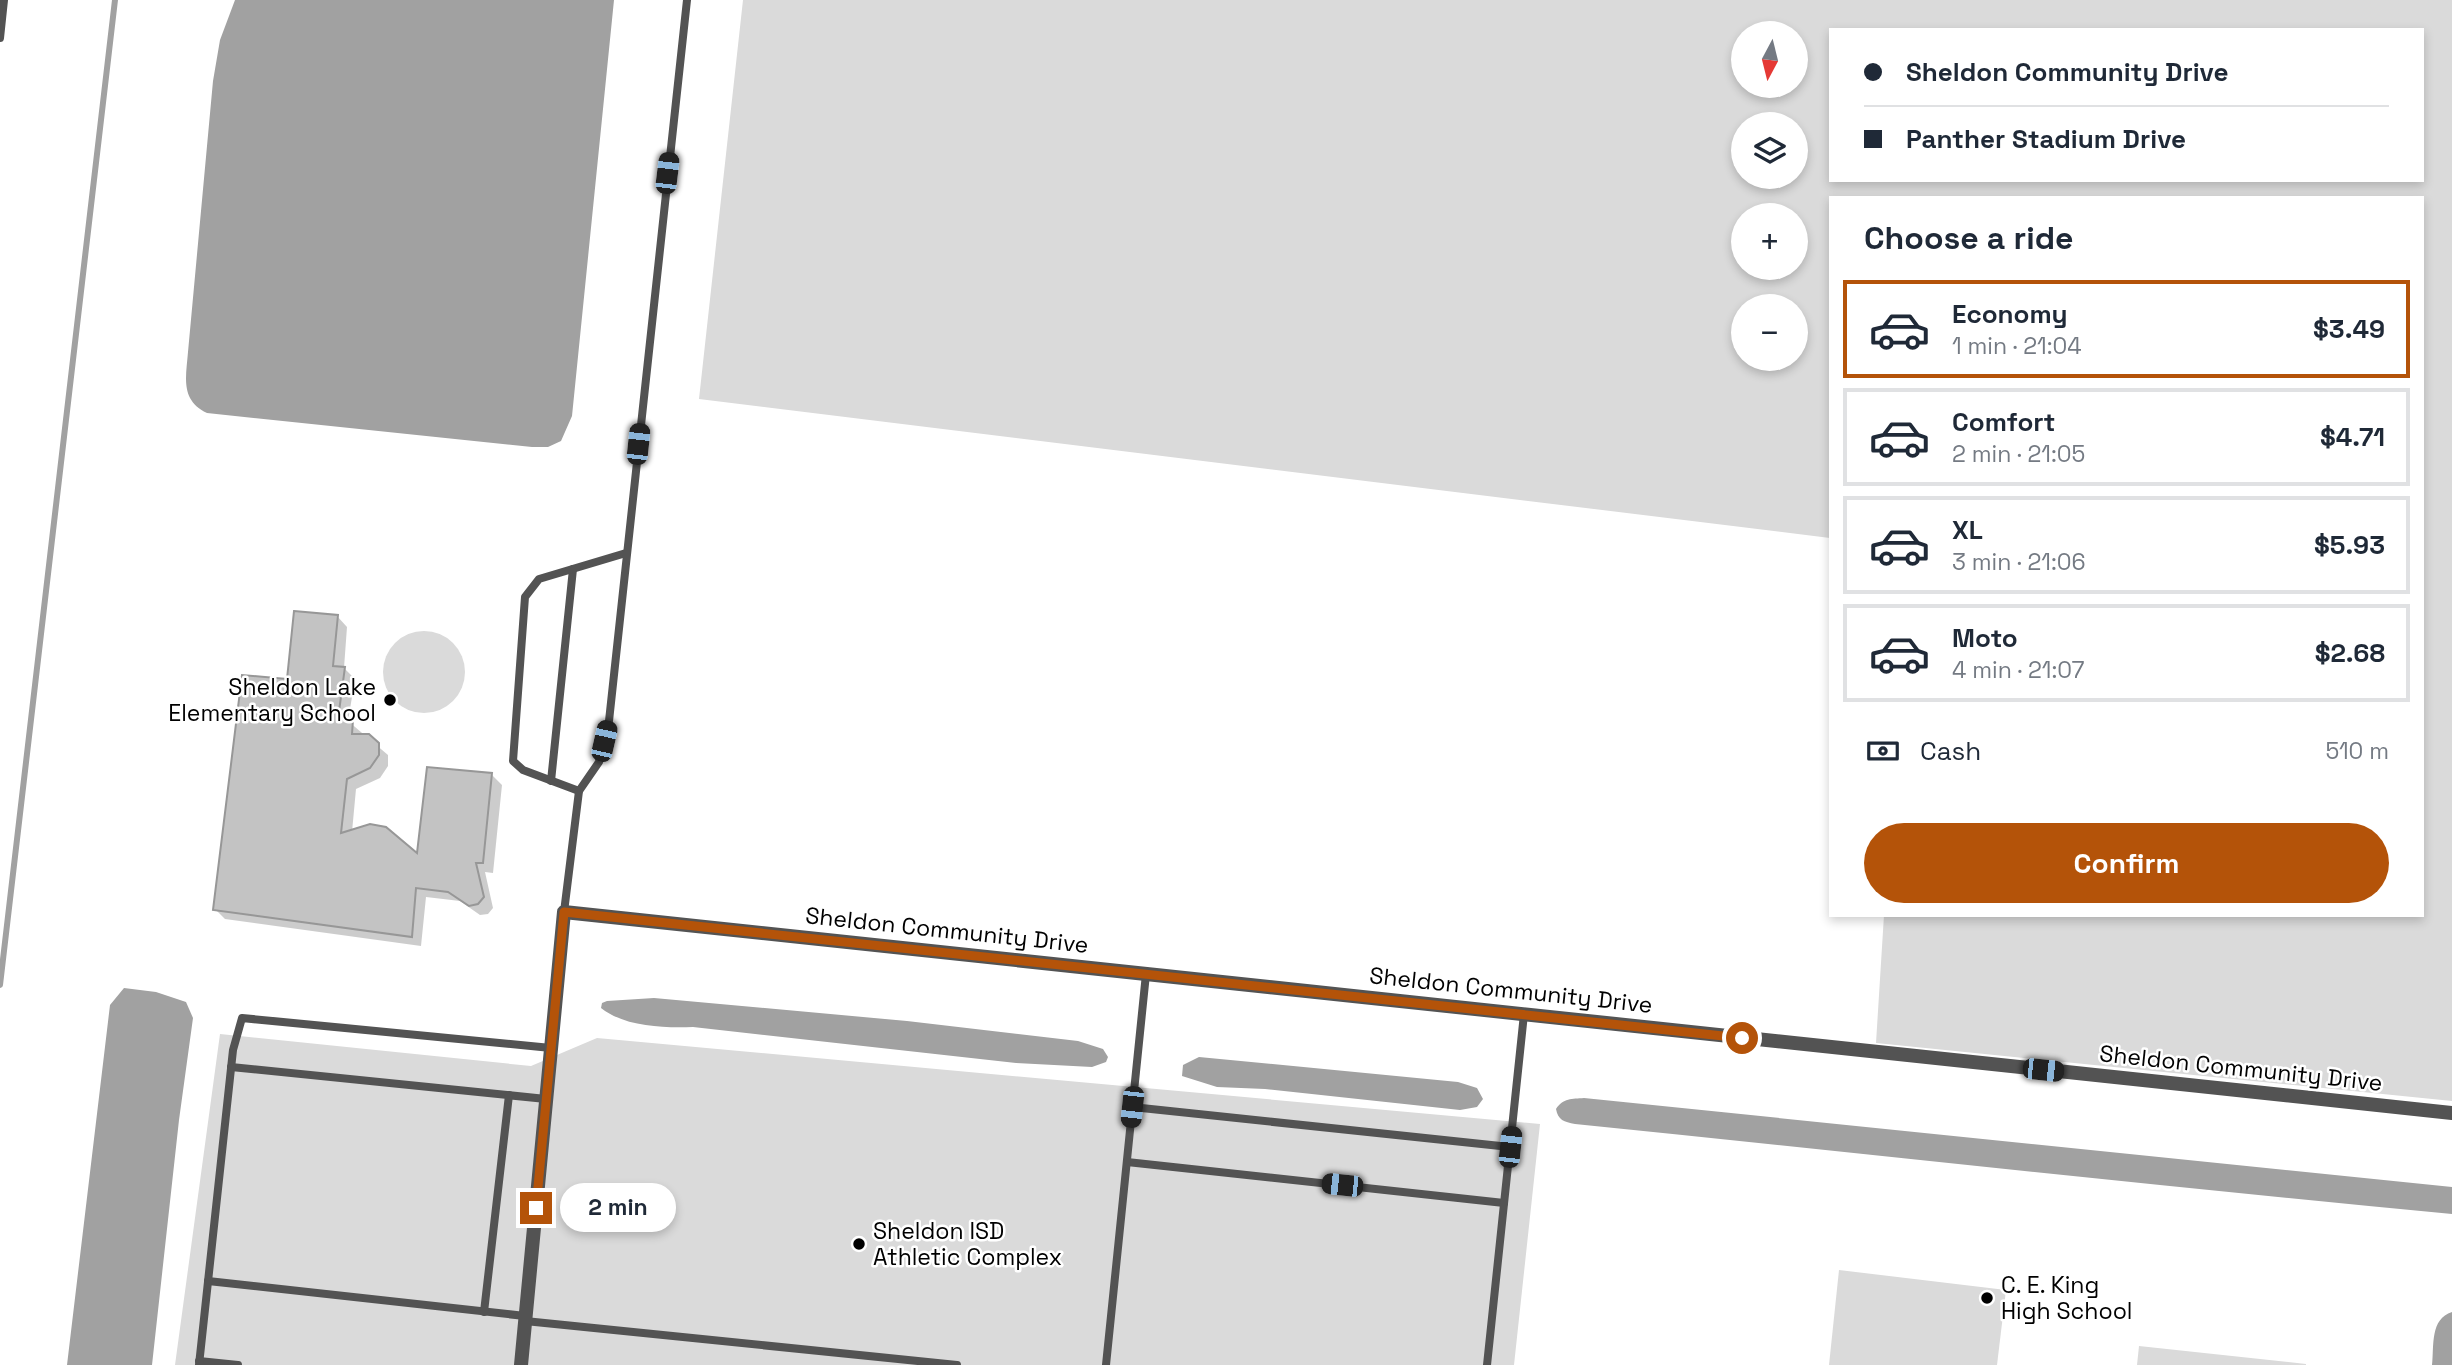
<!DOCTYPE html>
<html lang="en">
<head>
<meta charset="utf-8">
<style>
  body { margin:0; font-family:"Space Grotesk",sans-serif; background:#f6f6f7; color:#1f2937; height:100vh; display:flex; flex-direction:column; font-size:26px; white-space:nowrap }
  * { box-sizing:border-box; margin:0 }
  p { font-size:23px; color:#747a83 }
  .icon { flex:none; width:38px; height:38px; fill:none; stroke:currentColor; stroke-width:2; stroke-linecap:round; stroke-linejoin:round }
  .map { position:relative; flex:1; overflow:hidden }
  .sheet { position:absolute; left:1829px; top:196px; width:595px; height:721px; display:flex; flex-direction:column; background:#fff; border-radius:0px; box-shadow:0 4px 10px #0003 }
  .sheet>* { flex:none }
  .hud { position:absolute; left:1829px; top:28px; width:595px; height:154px; border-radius:0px; box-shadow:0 4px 10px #0003; display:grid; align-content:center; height:154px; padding:0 35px; background:#fff }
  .needle { width:46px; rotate:187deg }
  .fabs { position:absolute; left:1731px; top:21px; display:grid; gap:14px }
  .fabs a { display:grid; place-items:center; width:77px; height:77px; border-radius:50%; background:#fff; box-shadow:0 4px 10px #0003; font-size:35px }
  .end { position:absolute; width:32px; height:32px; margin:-16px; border:9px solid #b45309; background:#fff; box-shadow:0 0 0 4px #fff }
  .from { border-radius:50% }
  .bubble { position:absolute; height:49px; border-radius:24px; background:#fff; box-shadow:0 4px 10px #0003; font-size:23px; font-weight:700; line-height:49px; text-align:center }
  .car { position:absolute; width:21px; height:42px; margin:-21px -10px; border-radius:9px; box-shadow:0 0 5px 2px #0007; background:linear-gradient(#222 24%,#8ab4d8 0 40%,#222 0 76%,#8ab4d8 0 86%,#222 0) }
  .hud b { display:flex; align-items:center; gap:24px; height:66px; font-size:26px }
  .hud b+b { border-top:2px solid #e0e1e3 }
  .hud i { width:18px; height:18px; background:#1f2937 }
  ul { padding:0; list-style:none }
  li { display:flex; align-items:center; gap:21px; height:98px; margin:0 14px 10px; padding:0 21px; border:4px solid #e0e1e3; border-radius:0px }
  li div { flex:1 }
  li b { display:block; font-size:26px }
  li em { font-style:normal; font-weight:700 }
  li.selected { border-color:#b45309 }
  li>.icon { width:63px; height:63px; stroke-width:1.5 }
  h2 { padding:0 35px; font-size:32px; line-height:84px }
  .pay { display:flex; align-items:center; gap:18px; height:77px; padding:0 35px; font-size:26px }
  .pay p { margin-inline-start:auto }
  .action { display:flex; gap:14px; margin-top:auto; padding:14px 35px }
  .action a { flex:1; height:80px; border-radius:42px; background:#b45309; color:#fff; font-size:28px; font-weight:700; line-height:80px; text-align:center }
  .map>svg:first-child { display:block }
  .green { fill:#dadada; fill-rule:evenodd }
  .water { fill:#a1a1a1 }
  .shadow { fill:#0003 }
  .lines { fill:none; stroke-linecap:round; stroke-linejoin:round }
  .stream { stroke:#a1a1a1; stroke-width:6 }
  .building { fill:#c3c3c3; stroke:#979797; stroke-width:2 }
  .service { stroke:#535353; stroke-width:8 }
  .minor { stroke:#535353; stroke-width:14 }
  .route { stroke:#b45309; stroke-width:9 }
  .poi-dot { fill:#000; stroke:#fff; stroke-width:2.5 }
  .labels { text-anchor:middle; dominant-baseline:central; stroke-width:5; stroke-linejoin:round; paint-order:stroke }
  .poi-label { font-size:23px; fill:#000; stroke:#fff; text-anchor:start }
  .street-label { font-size:23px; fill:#000; stroke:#fff }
</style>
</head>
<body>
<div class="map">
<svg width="2452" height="1365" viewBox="0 0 2452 1365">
  <rect width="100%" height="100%" fill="#fff"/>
  <g class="green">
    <path d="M743,0h1709v1101l-576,-58 8,-128h538v-717h-592v340l-1131,-139zM1830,30h592v150h-592zM1743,33h53v53h-53zM1743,124h53v53h-53zM1743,215h53v53h-53zM1743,306h53v53h-53z"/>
    <circle cx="424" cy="672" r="41"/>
    <polygon points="220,1034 531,1066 597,1038 1540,1124 1514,1365 175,1365"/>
    <polygon points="1839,1270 2006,1290 1997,1365 1829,1365"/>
    <polygon points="2139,1346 2306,1364 2306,1365 2137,1365"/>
  </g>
  <g class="water">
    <path d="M235,0h379l-42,416 -11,25 -13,6h-16l-325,-34c-27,-13 -21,-36 -19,-61l25,-271 7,-41z"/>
    <polygon points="124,988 156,992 186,1002 193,1018 179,1120 152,1365 67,1365 110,1005"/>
    <path d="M654,998l253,23 171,20 25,8 5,8 -2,5 -14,5 -76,-4 -323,-36c-29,1 -68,0 -92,-19l1,-5 5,-2z"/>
    <polygon points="1199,1057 1458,1082 1477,1088 1483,1099 1477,1107 1460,1110 1265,1089 1217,1087 1182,1076 1183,1065"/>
    <path d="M1584,1098l868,89v27c-293,-28 -585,-60 -877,-90 -11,-2 -17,-4 -19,-15 7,-11 16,-10 28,-11z"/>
    <path d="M2452,1312v53h-20c2,-20 -2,-46 20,-53z"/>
  </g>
  <polygon class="shadow" points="337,616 347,627 344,668 355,679 348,721 388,755 388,766 380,778 356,789 352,832 418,856 492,775 502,785 493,873 485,872 493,908 488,914 480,915 460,901 426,897 421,946 225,919 215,909 289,681"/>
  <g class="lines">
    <polyline class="stream" points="0,985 115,0"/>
  </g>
  <polygon class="building" points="294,611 338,615 333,666 345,667 338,719 353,720 352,734 369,734 379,743 379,755 370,768 347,779 341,833 370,824 386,827 417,853 427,767 492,773 483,863 476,863 484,897 478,904 469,906 448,892 416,888 412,937 213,910 242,675 287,679"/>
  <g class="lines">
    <g class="service">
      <polyline points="0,38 4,0"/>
      <polyline points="551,781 573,569"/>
      <polyline points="579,791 523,770 513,761 525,597 539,579 626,553"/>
      <polyline points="564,912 579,791 599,762 609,721 687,0"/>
      <polyline points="231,1067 546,1099"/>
      <polyline points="1132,1107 1510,1147"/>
      <polyline points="1127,1162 1504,1203"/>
      <polyline points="208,1281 525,1316"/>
      <polyline points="484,1312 509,1095"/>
      <polyline points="525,1321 957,1365"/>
      <polyline points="199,1361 238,1365"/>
      <polyline points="199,1365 233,1050 242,1018 551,1048"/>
      <polyline points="1106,1365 1146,974"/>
      <polyline points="1487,1365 1524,1014"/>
    </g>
    <polyline class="minor" points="521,1365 564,912 2452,1113"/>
  </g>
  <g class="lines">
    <polyline class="route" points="536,1208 564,912 1742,1038"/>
  </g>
  <g class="poi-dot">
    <circle cx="390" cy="700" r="7"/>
    <circle cx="859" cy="1244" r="7"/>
    <circle cx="1987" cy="1298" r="7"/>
  </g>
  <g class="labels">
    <g class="poi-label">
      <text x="376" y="687" text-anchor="end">Sheldon Lake<tspan x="376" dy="26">Elementary School</tspan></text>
      <text x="873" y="1231">Sheldon ISD<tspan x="873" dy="26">Athletic Complex</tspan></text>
      <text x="2001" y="1285">C. E. King<tspan x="2001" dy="26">High School</tspan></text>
    </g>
    <g class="street-label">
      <text transform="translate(947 930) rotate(6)">Sheldon Community Drive</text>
      <text transform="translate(1511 990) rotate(6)">Sheldon Community Drive</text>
      <text transform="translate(2241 1068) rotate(6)">Sheldon Community Drive</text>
    </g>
  </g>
</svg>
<div class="fabs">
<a><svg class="needle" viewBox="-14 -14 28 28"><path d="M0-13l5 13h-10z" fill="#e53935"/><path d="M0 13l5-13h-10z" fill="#747a83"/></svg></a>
<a><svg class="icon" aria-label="layers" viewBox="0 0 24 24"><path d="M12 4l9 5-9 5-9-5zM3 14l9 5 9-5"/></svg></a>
<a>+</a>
<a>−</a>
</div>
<i class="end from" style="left:1742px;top:1038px"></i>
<i class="end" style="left:536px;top:1208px"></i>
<div class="bubble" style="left:560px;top:1183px;width:116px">2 min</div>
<i class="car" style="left:667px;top:173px;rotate:7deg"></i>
<i class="car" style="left:638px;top:444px;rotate:6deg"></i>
<i class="car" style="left:604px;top:741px;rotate:13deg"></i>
<i class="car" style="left:2043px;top:1070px;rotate:96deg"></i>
<i class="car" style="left:1132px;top:1107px;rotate:186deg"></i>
<i class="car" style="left:1510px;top:1147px;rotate:6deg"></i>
<i class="car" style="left:1342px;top:1185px;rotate:276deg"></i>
<div class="hud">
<b><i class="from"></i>Sheldon Community Drive</b>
<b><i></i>Panther Stadium Drive</b>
</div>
<section class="sheet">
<h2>Choose a ride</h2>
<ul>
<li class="selected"><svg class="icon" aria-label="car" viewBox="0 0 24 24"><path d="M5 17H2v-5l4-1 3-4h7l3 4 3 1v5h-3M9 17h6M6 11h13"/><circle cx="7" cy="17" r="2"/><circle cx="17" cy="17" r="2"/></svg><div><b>Economy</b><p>1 min · 21:04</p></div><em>$3.49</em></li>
<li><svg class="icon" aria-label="car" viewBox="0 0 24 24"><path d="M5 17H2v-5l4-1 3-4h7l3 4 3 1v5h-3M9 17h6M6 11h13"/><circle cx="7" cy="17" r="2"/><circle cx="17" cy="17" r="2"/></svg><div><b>Comfort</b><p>2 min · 21:05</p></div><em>$4.71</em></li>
<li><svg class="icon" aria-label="car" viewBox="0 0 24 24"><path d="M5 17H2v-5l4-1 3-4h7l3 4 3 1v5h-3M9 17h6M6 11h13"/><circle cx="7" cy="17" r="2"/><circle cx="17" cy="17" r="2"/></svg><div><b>XL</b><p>3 min · 21:06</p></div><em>$5.93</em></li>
<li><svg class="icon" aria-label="car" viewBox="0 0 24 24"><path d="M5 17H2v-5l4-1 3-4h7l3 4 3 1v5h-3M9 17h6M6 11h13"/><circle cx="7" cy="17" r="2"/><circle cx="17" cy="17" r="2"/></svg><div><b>Moto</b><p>4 min · 21:07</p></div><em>$2.68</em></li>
</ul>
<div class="pay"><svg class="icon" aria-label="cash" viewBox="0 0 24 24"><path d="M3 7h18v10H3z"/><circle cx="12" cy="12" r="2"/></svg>Cash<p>510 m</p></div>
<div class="action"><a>Confirm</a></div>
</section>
</div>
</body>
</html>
